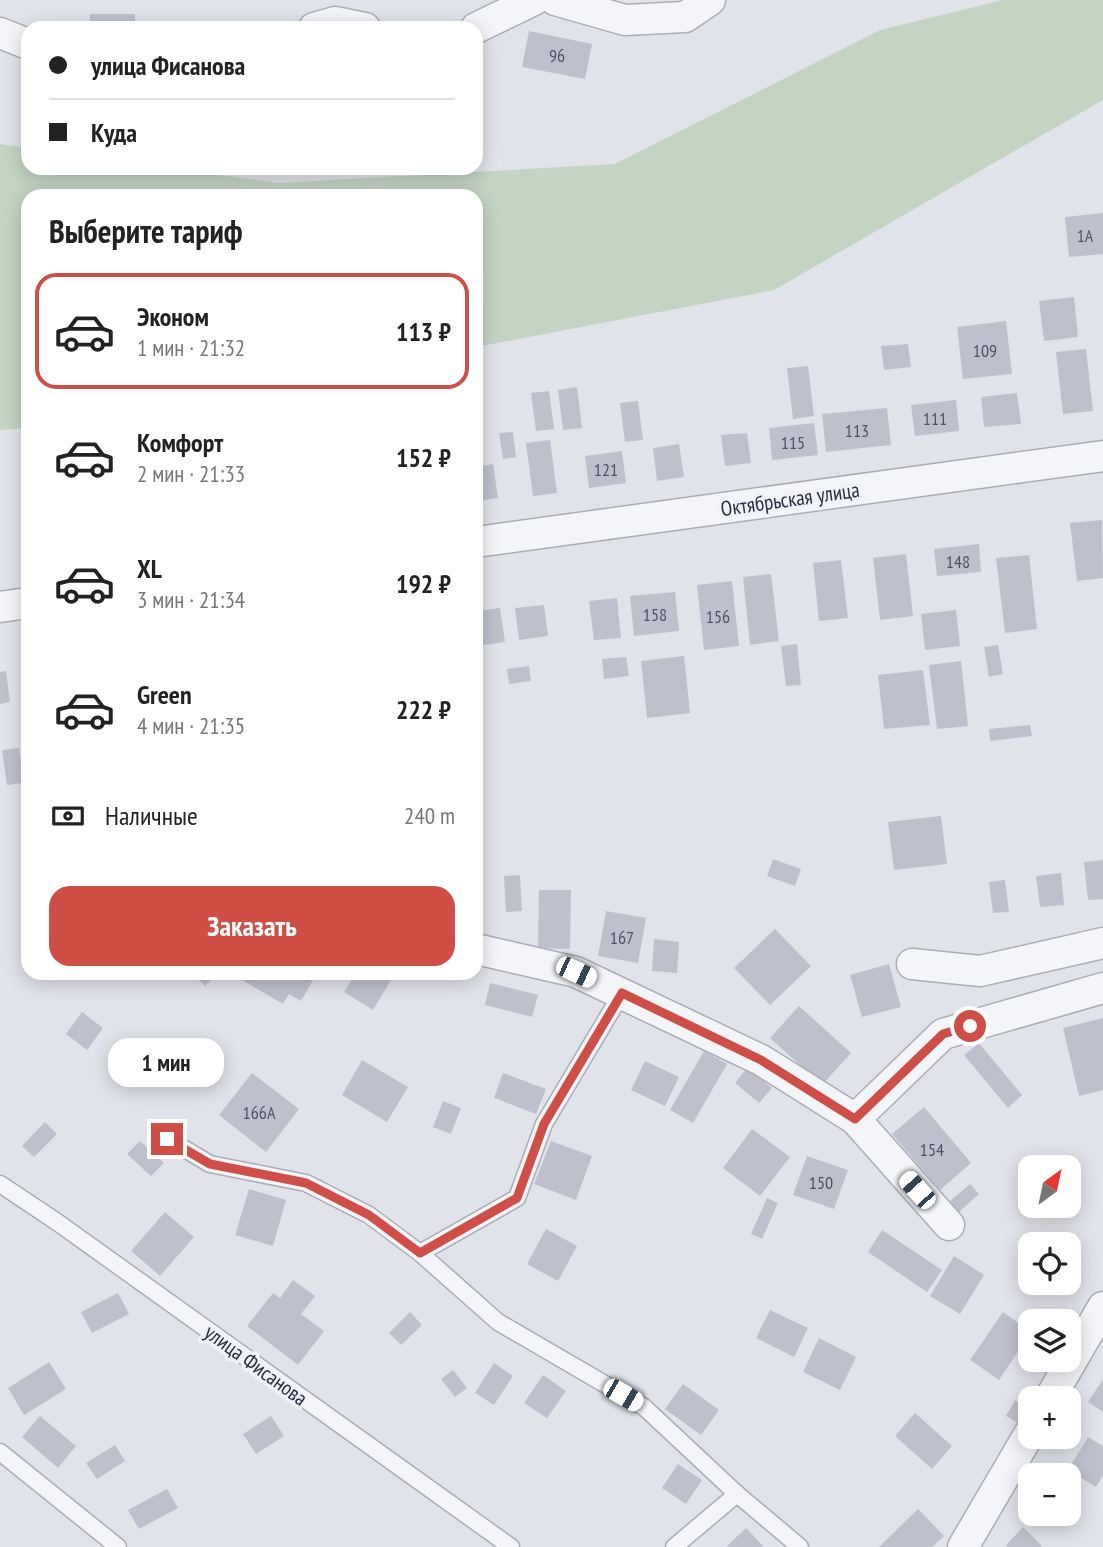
<!DOCTYPE html>
<html lang="ru">
<head>
<meta charset="utf-8">
<style>
  body { margin:0; font-family:"PT Sans Narrow",sans-serif; background:#f6f6f6; color:#222; height:100vh; display:flex; flex-direction:column; font-size:26px; white-space:nowrap }
  * { box-sizing:border-box; margin:0 }
  p { font-size:23px; color:#767676 }
  .icon { flex:none; width:38px; height:38px; fill:none; stroke:currentColor; stroke-width:2; stroke-linecap:round; stroke-linejoin:round }
  .map { position:relative; flex:1; overflow:hidden }
  .panel { position:absolute; left:21px; top:189px; width:462px; height:791px; display:flex; flex-direction:column; background:#fff; border-radius:21px; box-shadow:0 4px 18px #0003 }
  .panel>* { flex:none }
  .top-card { position:absolute; left:21px; top:21px; width:462px; height:154px; border-radius:21px; box-shadow:0 4px 18px #0003; display:grid; align-content:center; height:154px; padding:0 28px; background:#fff }
  .needle { width:46px; rotate:33deg }
  .fabs { position:absolute; left:1018px; top:1155px; display:grid; gap:14px }
  .fabs a { display:grid; place-items:center; width:63px; height:63px; border-radius:14px; background:#fff; box-shadow:0 4px 18px #0003; font-size:35px }
  .end { position:absolute; width:32px; height:32px; margin:-16px; border:9px solid #cf4e46; background:#fff; box-shadow:0 0 0 4px #fff }
  .from { border-radius:50% }
  .bubble { position:absolute; height:49px; border-radius:21px; background:#fff; box-shadow:0 4px 18px #0003; font-size:23px; font-weight:700; line-height:49px; text-align:center }
  .car { position:absolute; width:21px; height:42px; margin:-21px -10px; border-radius:9px; box-shadow:0 0 5px 2px #0007; background:linear-gradient(#fff 24%,#345 0 40%,#fff 0 76%,#345 0 86%,#fff 0) }
  .top-card b { display:flex; align-items:center; gap:24px; height:66px; font-size:26px }
  .top-card b+b { border-top:2px solid #e0e0e0 }
  .top-card i { width:18px; height:18px; background:#222 }
  ul { padding:0; list-style:none }
  li { display:flex; align-items:center; gap:21px; height:116px; margin:0 14px 10px; padding:0 14px; border:4px solid transparent; border-radius:21px }
  li div { flex:1 }
  li b { display:block; font-size:26px }
  li em { font-style:normal; font-weight:700 }
  li.selected { border-color:#cf4e46 }
  li>.icon { width:63px; height:63px; stroke-width:1.5 }
  h2 { padding:0 28px; font-size:32px; line-height:84px }
  .pay { display:flex; align-items:center; gap:18px; height:77px; padding:0 28px; font-size:26px }
  .pay p { margin-inline-start:auto }
  .primary-button { display:flex; gap:14px; margin-top:auto; padding:14px 28px }
  .primary-button a { flex:1; height:80px; border-radius:21px; background:#cf4e46; color:#fff; font-size:28px; font-weight:700; line-height:80px; text-align:center }
  .map>svg:first-child { display:block }
  .green { fill:#c3d4c2 }
  .building { fill:#bec1cd }
  .lines { fill:none; stroke-linecap:round; stroke-linejoin:round }
  .lane-casing { stroke:#aaacb8; stroke-width:19 }
  .street-casing { stroke:#aaacb8; stroke-width:33 }
  .lane { stroke:#f4f5f8; stroke-width:16 }
  .street { stroke:#f4f5f8; stroke-width:30 }
  .route { stroke:#cf4e46; stroke-width:9 }
  .labels { text-anchor:middle; dominant-baseline:central; stroke-width:7; stroke-linejoin:round; paint-order:stroke }
  .number-label { font-size:18px; fill:#4e5265 }
  .street-label { font-size:21px; fill:#292d42; stroke:#f1f2f7 }
</style>
</head>
<body>
<div class="map">
<svg width="1103" height="1547" viewBox="0 0 1103 1547">
  <rect width="100%" height="100%" fill="#e1e3ea"/>
  <polygon class="green" points="1003,0 1103,0 1103,100 774,290 476,347 476,196 28,196 28,428 0,430 0,144 28,148 28,168 170,168 278,183 615,164 880,30"/>
  <g class="building">
    <rect x="90" y="14" width="45" height="14"/>
    <polygon points="529,31 592,44 585,79 522,67"/>
    <polygon points="1103,213 1103,254 1069,257 1065,217"/>
    <polygon points="1074,297 1078,337 1044,341 1039,301"/>
    <polygon points="1006,321 1012,374 963,379 957,327"/>
    <polygon points="908,344 911,367 884,370 881,346"/>
    <polygon points="1086,349 1093,411 1063,414 1056,352"/>
    <polygon points="808,366 814,416 793,419 787,368"/>
    <polygon points="577,387 582,428 563,430 558,390"/>
    <polygon points="549,391 554,429 536,431 531,393"/>
    <polygon points="1017,393 1021,424 984,427 981,397"/>
    <polygon points="956,400 959,431 915,436 911,405"/>
    <polygon points="638,401 643,440 625,442 620,403"/>
    <polygon points="887,408 891,445 826,452 822,414"/>
    <polygon points="814,423 818,455 772,460 769,428"/>
    <polygon points="513,432 516,457 503,459 499,433"/>
    <polygon points="747,433 751,463 725,466 721,435"/>
    <polygon points="550,440 557,493 533,496 526,443"/>
    <polygon points="679,444 684,477 657,481 653,448"/>
    <polygon points="622,451 626,483 589,488 585,456"/>
    <polygon points="493,464 498,498 476,501 476,467"/>
    <polygon points="1102,520 1103,578 1077,581 1070,523"/>
    <polygon points="979,544 981,572 937,576 934,549"/>
    <polygon points="906,554 913,616 880,620 873,558"/>
    <polygon points="1029,555 1037,629 1005,633 996,558"/>
    <polygon points="841,560 848,618 819,621 813,563"/>
    <polygon points="771,574 779,641 750,645 743,577"/>
    <polygon points="732,581 739,646 704,650 697,585"/>
    <polygon points="675,592 679,631 634,636 630,596"/>
    <polygon points="617,598 621,638 594,640 589,601"/>
    <polygon points="544,605 548,636 519,640 515,608"/>
    <polygon points="500,608 505,642 476,646 476,611"/>
    <polygon points="956,610 960,646 925,650 921,614"/>
    <polygon points="797,644 801,685 786,686 781,646"/>
    <polygon points="998,645 1003,674 989,677 984,647"/>
    <polygon points="684,656 690,713 647,718 641,661"/>
    <polygon points="626,657 629,676 604,679 602,659"/>
    <polygon points="961,661 968,726 937,729 929,665"/>
    <polygon points="529,666 531,681 509,684 507,669"/>
    <polygon points="923,670 930,725 884,729 878,675"/>
    <polygon points="6,671 10,702 0,704 0,672"/>
    <polygon points="1030,725 1032,736 990,741 989,729"/>
    <polygon points="19,748 23,783 7,785 2,750"/>
    <polygon points="941,816 947,864 894,870 888,822"/>
    <polygon points="28,821 28,851 27,851 21,823"/>
    <polygon points="773,859 801,869 795,886 767,876"/>
    <polygon points="1103,860 1103,899 1088,900 1084,862"/>
    <polygon points="1061,873 1064,905 1040,907 1036,876"/>
    <polygon points="520,875 522,911 506,912 504,876"/>
    <polygon points="1005,880 1009,912 993,913 989,882"/>
    <polygon points="539,890 571,890 570,949 538,948"/>
    <polygon points="606,911 646,918 638,963 598,956"/>
    <polygon points="775,929 811,966 770,1005 734,968"/>
    <polygon points="654,939 679,942 677,973 652,971"/>
    <polygon points="889,964 901,1007 862,1017 850,975"/>
    <polygon points="191,973 218,973 205,986"/>
    <polygon points="239,973 317,973 301,1001 289,994 283,1004 237,977"/>
    <polygon points="356,973 381,973 391,980 373,1010 344,992"/>
    <polygon points="490,983 538,995 532,1017 485,1005"/>
    <polygon points="799,1006 851,1053 822,1085 770,1038"/>
    <polygon points="82,1012 103,1028 87,1050 66,1034"/>
    <polygon points="1103,1018 1103,1090 1079,1096 1063,1028"/>
    <polygon points="979,1043 1022,1095 1008,1108 964,1055"/>
    <polygon points="704,1051 727,1064 693,1123 670,1110"/>
    <polygon points="362,1060 408,1087 387,1122 342,1095"/>
    <polygon points="645,1061 679,1077 665,1106 631,1090"/>
    <polygon points="747,1068 772,1088 759,1103 735,1083"/>
    <polygon points="252,1073 299,1109 266,1152 219,1115"/>
    <polygon points="503,1073 546,1089 536,1114 494,1098"/>
    <polygon points="443,1101 461,1108 451,1134 433,1127"/>
    <polygon points="924,1107 971,1163 940,1190 892,1134"/>
    <polygon points="45,1122 57,1134 34,1157 22,1146"/>
    <polygon points="752,1129 790,1157 760,1196 723,1168"/>
    <polygon points="140,1141 164,1163 151,1176 127,1154"/>
    <polygon points="551,1141 592,1156 576,1200 534,1184"/>
    <polygon points="807,1156 848,1170 834,1209 793,1195"/>
    <polygon points="970,1184 979,1194 959,1212 950,1201"/>
    <polygon points="249,1189 286,1200 273,1246 235,1235"/>
    <polygon points="767,1198 778,1203 762,1239 751,1234"/>
    <polygon points="165,1212 194,1237 160,1276 131,1251"/>
    <polygon points="546,1229 577,1246 558,1281 527,1264"/>
    <polygon points="882,1230 942,1270 927,1292 868,1252"/>
    <polygon points="954,1256 984,1275 960,1314 930,1296"/>
    <polygon points="293,1280 315,1296 301,1314 324,1331 298,1365 247,1326 273,1293 280,1298"/>
    <polygon points="118,1293 129,1314 92,1333 81,1312"/>
    <polygon points="770,1310 808,1328 794,1357 756,1338"/>
    <polygon points="410,1312 422,1325 401,1345 389,1333"/>
    <polygon points="1003,1312 1031,1332 999,1380 970,1360"/>
    <polygon points="819,1338 856,1357 840,1390 803,1372"/>
    <polygon points="49,1362 66,1389 24,1415 8,1388"/>
    <polygon points="494,1363 513,1376 494,1405 475,1393"/>
    <polygon points="453,1370 467,1388 455,1397 441,1379"/>
    <polygon points="543,1375 566,1391 547,1418 524,1403"/>
    <polygon points="1103,1379 1103,1412 1088,1402"/>
    <polygon points="683,1384 719,1410 701,1435 665,1409"/>
    <polygon points="1015,1400 1029,1408 1020,1424 1006,1416"/>
    <polygon points="915,1413 952,1446 932,1469 895,1436"/>
    <polygon points="40,1416 76,1446 58,1468 22,1437"/>
    <polygon points="271,1416 284,1436 256,1454 243,1434"/>
    <polygon points="1088,1437 1103,1446 1103,1475 1096,1487 1068,1470"/>
    <polygon points="115,1445 125,1461 97,1479 86,1463"/>
    <polygon points="678,1464 702,1480 686,1504 662,1488"/>
    <polygon points="167,1489 178,1508 139,1529 128,1510"/>
    <polygon points="918,1509 944,1536 932,1547 879,1547"/>
    <polygon points="1023,1527 1042,1546 1041,1547 1008,1547 1006,1545"/>
    <polygon points="746,1528 764,1547 726,1547"/>
  </g>
  <g class="lines">
    <g class="lane-casing">
      <g id="lane">
        <polyline points="622,993 544,1124 517,1198 420,1253 498,1322 644,1407 737,1494 800,1547"/>
        <polyline points="168,1139 210,1164 306,1183 369,1215 420,1253"/>
        <polyline points="0,1184 57,1222 511,1547"/>
        <polyline points="0,1452 118,1547"/>
        <polyline points="674,1547 737,1494"/>
      </g>
    </g>
    <g class="street-casing">
      <g id="street">
        <polyline points="555,0 625,20 685,17 710,0"/>
        <polyline points="314,28 335,22 365,28"/>
        <polyline points="476,28 534,0"/>
        <polyline points="0,33 28,44"/>
        <polyline points="476,542 1103,456"/>
        <polyline points="0,607 28,603"/>
        <polyline points="476,949 576,972 761,1060 855,1119 949,1225"/>
        <polyline points="912,964 980,971 1103,943"/>
        <polyline points="855,1119 943,1034 1103,988"/>
        <polyline points="1050,1398 1103,1307"/>
        <polyline points="963,1547 1031,1431"/>
      </g>
    </g>
    <use href="#lane" class="lane"/>
    <use href="#street" class="street"/>
  </g>
  <g class="lines">
    <polyline class="route" points="167,1139 210,1164 306,1183 369,1215 420,1253 517,1198 544,1124 622,993 761,1060 855,1119 943,1034 970,1026"/>
  </g>
  <g class="labels">
    <g class="number-label">
      <text x="557" y="55">96</text>
      <text x="1085" y="235">1А</text>
      <text x="985" y="350">109</text>
      <text x="935" y="418">111</text>
      <text x="857" y="430">113</text>
      <text x="793" y="442">115</text>
      <text x="606" y="469">121</text>
      <text x="958" y="561">148</text>
      <text x="655" y="614">158</text>
      <text x="718" y="616">156</text>
      <text x="622" y="937">167</text>
      <text x="259" y="1112">166А</text>
      <text x="932" y="1149">154</text>
      <text x="821" y="1182">150</text>
    </g>
    <g class="street-label">
      <text transform="translate(790 499) rotate(-8)">Октябрьская улица</text>
      <text transform="translate(256 1365) rotate(36)">улица Фисанова</text>
    </g>
  </g>
</svg>
<div class="fabs">
<a><svg class="needle" viewBox="-14 -14 28 28"><path d="M0-13l5 13h-10z" fill="#e53935"/><path d="M0 13l5-13h-10z" fill="#767676"/></svg></a>
<a><svg class="icon" aria-label="locate" viewBox="0 0 24 24"><circle cx="12" cy="12" r="6"/><path d="M12 2v4M12 18v4M2 12h4M18 12h4"/></svg></a>
<a><svg class="icon" aria-label="layers" viewBox="0 0 24 24"><path d="M12 4l9 5-9 5-9-5zM3 14l9 5 9-5"/></svg></a>
<a>+</a>
<a>−</a>
</div>
<i class="end from" style="left:970px;top:1026px"></i>
<i class="end" style="left:167px;top:1139px"></i>
<div class="bubble" style="left:108px;top:1038px;width:116px">1 мин</div>
<i class="car" style="left:576px;top:972px;rotate:115deg"></i>
<i class="car" style="left:917px;top:1190px;rotate:318deg"></i>
<i class="car" style="left:623px;top:1395px;rotate:120deg"></i>
<div class="top-card">
<b><i class="from"></i>улица Фисанова</b>
<b><i></i>Куда</b>
</div>
<section class="panel">
<h2>Выберите тариф</h2>
<ul>
<li class="selected"><svg class="icon" aria-label="car" viewBox="0 0 24 24"><path d="M5 17H2v-5l4-1 3-4h7l3 4 3 1v5h-3M9 17h6M6 11h13"/><circle cx="7" cy="17" r="2"/><circle cx="17" cy="17" r="2"/></svg><div><b>Эконом</b><p>1 мин · 21:32</p></div><em>113 ₽</em></li>
<li><svg class="icon" aria-label="car" viewBox="0 0 24 24"><path d="M5 17H2v-5l4-1 3-4h7l3 4 3 1v5h-3M9 17h6M6 11h13"/><circle cx="7" cy="17" r="2"/><circle cx="17" cy="17" r="2"/></svg><div><b>Комфорт</b><p>2 мин · 21:33</p></div><em>152 ₽</em></li>
<li><svg class="icon" aria-label="car" viewBox="0 0 24 24"><path d="M5 17H2v-5l4-1 3-4h7l3 4 3 1v5h-3M9 17h6M6 11h13"/><circle cx="7" cy="17" r="2"/><circle cx="17" cy="17" r="2"/></svg><div><b>XL</b><p>3 мин · 21:34</p></div><em>192 ₽</em></li>
<li><svg class="icon" aria-label="car" viewBox="0 0 24 24"><path d="M5 17H2v-5l4-1 3-4h7l3 4 3 1v5h-3M9 17h6M6 11h13"/><circle cx="7" cy="17" r="2"/><circle cx="17" cy="17" r="2"/></svg><div><b>Green</b><p>4 мин · 21:35</p></div><em>222 ₽</em></li>
</ul>
<div class="pay"><svg class="icon" aria-label="cash" viewBox="0 0 24 24"><path d="M3 7h18v10H3z"/><circle cx="12" cy="12" r="2"/></svg>Наличные<p>240 m</p></div>
<div class="primary-button"><a>Заказать</a></div>
</section>
</div>
</body>
</html>
